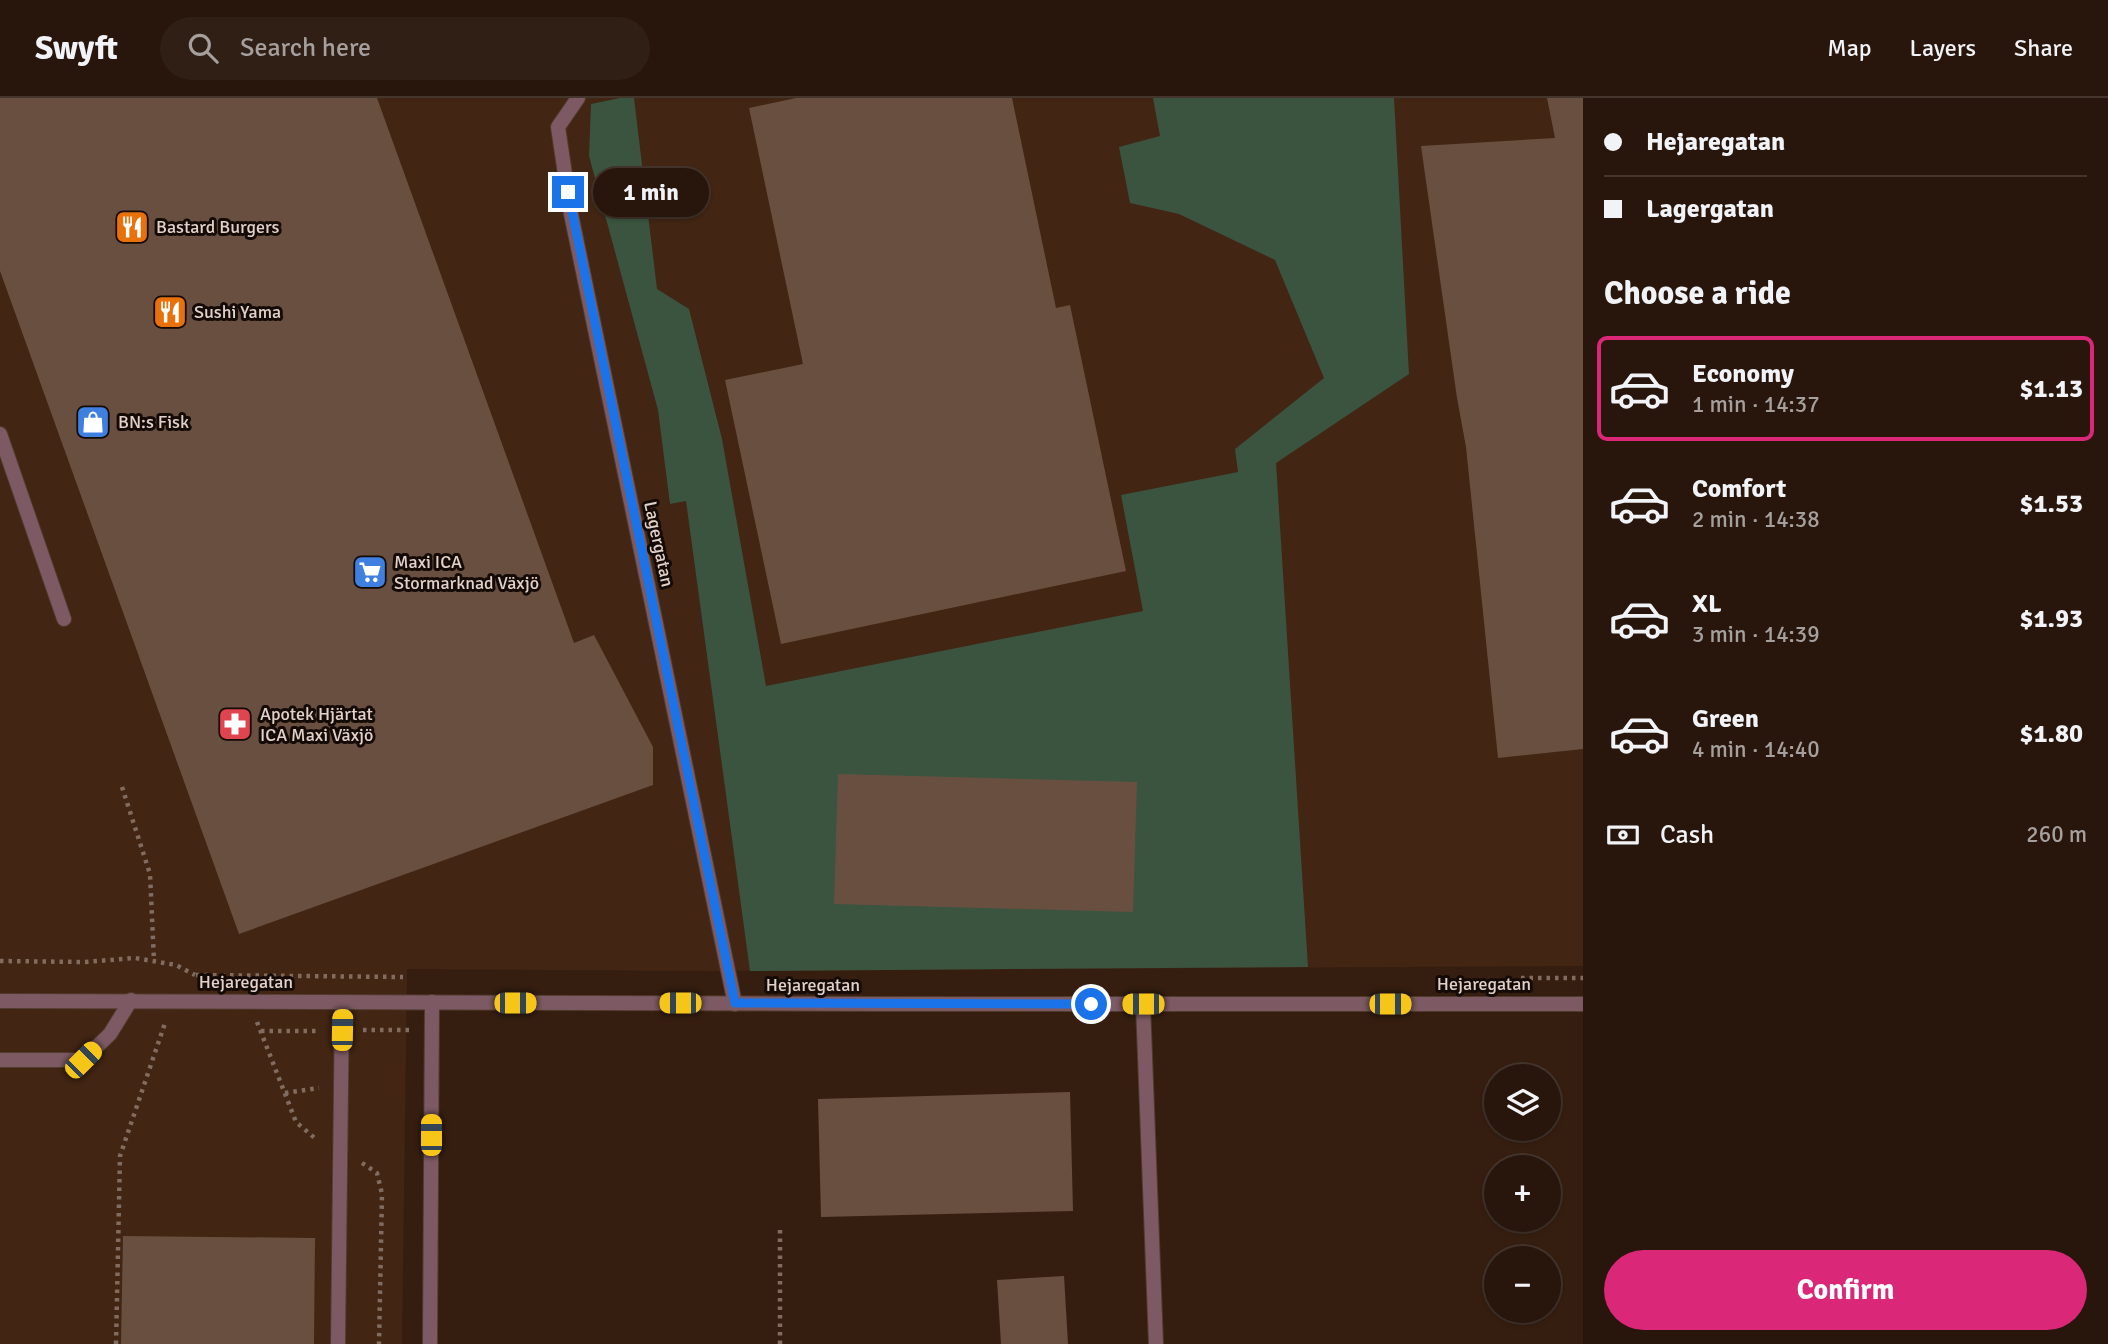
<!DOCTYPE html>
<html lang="en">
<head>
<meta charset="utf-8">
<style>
  body { margin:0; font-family:Signika,sans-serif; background:#301f15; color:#f1f3f6; height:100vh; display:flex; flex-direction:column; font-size:26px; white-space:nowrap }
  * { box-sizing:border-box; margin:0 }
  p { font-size:23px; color:#a59f9d }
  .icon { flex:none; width:38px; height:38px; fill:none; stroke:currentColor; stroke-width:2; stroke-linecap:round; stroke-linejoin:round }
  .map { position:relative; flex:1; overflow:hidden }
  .side { display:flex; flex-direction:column; background:#28160c; width:525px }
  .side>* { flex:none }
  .banner { display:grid; align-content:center; height:154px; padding:0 21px; background:#28160c }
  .buttons { position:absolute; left:1484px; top:966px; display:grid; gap:14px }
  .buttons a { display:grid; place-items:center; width:77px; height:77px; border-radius:50%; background:#28160c; box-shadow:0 2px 5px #0004,0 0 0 2px #44352d; font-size:35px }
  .end { position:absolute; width:32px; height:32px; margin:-16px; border:9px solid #1a73e8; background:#fff; box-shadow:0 0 0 4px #fff }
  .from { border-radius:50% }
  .bubble { position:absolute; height:49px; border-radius:24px; background:#28160c; box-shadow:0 2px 5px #0004,0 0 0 2px #44352d; font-size:23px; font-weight:800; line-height:49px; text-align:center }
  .car { position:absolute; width:21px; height:42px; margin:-21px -10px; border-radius:9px; box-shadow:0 0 5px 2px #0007; background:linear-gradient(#f5c518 24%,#345 0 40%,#f5c518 0 76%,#345 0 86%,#f5c518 0) }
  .banner b { display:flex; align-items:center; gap:24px; height:66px; font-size:26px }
  .banner b+b { border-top:2px solid #44352d }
  .banner i { width:18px; height:18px; background:#f1f3f6 }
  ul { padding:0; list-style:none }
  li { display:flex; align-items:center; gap:21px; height:105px; margin:0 14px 10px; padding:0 7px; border:4px solid transparent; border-radius:10px }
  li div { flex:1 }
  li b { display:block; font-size:26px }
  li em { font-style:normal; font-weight:800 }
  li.current { border-color:#db2777 }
  li>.icon { width:63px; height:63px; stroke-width:1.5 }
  h2 { padding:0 21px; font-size:32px; line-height:84px }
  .pay { display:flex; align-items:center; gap:18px; height:77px; padding:0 21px; font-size:26px }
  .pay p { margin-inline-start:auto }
  .button { display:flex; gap:14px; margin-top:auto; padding:14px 21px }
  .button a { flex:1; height:80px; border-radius:42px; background:#db2777; color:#fff; font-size:28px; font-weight:800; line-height:80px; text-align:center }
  header { display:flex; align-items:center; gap:42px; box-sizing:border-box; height:98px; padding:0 35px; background:#28160c; border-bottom:2px solid #44352d }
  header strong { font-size:33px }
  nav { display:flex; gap:38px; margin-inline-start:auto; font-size:24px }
  .search { width:490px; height:63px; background:#301f15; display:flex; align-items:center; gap:18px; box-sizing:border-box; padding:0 24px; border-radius:38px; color:#a59f9d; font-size:26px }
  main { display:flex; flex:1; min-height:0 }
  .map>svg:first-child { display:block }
  .built { fill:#422513 }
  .forest { fill:#3a5440 }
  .building { fill:#694f40 }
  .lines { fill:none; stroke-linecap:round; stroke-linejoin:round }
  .service-casing { stroke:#513b2d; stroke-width:16 }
  .minor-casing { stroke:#513b2d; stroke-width:16 }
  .path { stroke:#806c60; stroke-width:4.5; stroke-dasharray:3.5 5; stroke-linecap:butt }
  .service { stroke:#7d5a63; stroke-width:14 }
  .minor { stroke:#7d5a63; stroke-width:14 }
  .route { stroke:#1a73e8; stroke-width:9 }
  .labels { text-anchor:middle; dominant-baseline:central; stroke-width:6; stroke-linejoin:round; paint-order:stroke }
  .poi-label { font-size:18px; fill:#e1d1c8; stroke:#150b06; text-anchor:start }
  .street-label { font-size:18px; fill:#e1d1c8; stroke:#150b06 }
</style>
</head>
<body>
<header>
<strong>Swyft</strong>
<div class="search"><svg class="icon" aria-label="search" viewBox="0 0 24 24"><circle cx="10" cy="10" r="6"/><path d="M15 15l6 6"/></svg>Search here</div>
<nav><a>Map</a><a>Layers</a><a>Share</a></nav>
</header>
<main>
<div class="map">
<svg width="1583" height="1246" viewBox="0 0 1583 1246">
  <rect width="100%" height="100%" fill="#351e10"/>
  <polygon class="built" points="0,0 1583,0 1583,868 712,873 407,871 402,1246 0,1246"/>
  <polygon class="forest" points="620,0 634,0 657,191 689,211 722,341 766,588 1143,513 1121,397 1238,374 1235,351 1324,280 1275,162 1179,116 1130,105 1119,49 1160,38 1153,0 1394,0 1409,276 1276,365 1308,869 750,873 686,403 670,406 658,312 589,58 591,6"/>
  <g class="building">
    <polygon points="0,0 377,0 574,545 594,537 653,649 653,687 239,836 0,173"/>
    <polygon points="796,0 1012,0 1056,210 1070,207 1126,473 781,546 725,282 803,266 749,10"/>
    <polygon points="1547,0 1583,0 1583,651 1498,660 1466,349 1457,300 1421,48 1555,40"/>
    <polygon points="838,676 1137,684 1133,814 834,806"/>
    <polygon points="1070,994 1073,1113 821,1119 818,1001"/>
    <polygon points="123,1138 315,1140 314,1246 121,1246"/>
    <polygon points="1064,1178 1068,1246 1001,1246 997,1182"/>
  </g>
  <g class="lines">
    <g class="service-casing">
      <g id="service">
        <polyline points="0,336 64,521"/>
        <polyline points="1143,906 1156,1246"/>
        <polyline points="0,962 83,962 110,936 131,902"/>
        <polyline points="338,1246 342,904"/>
        <polyline points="430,1246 432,904"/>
      </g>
    </g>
    <g class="minor-casing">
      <g id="minor">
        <polyline points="578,0 558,29 571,116 735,906"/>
        <polyline points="0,903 882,906 1583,906"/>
      </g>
    </g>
    <g class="path">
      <polyline points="122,689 150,776 154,863"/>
      <polyline points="0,863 85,864 135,860 176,867 195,877"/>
      <polyline points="196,877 403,879"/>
      <polyline points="1521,880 1583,880"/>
      <polyline points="257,924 296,1024 317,1042"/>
      <polyline points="363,932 410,932"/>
      <polyline points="261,933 319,933"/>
      <polyline points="285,995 319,990"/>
      <polyline points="362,1065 377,1075 382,1096 379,1246"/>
      <polyline points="116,1246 120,1058 165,925"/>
      <polyline points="780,1246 780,1131"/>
    </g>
    <use href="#service" class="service"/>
    <use href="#minor" class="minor"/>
  </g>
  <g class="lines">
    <polyline class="route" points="568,94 735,905 1091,906"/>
  </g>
  <defs>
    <g id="restaurant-square" transform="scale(1.75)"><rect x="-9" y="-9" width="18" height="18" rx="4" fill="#e8710a" stroke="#150b06"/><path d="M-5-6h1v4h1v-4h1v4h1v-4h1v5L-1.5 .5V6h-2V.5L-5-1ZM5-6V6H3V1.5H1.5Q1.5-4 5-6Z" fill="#fff"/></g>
    <g id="shop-square" transform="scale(1.75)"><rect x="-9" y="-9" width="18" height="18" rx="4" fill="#3f7fe0" stroke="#150b06"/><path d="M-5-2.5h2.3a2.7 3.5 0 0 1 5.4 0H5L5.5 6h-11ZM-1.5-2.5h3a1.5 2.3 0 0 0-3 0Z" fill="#fff"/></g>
    <g id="supermarket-square" transform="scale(1.75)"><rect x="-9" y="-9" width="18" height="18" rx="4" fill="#3f7fe0" stroke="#150b06"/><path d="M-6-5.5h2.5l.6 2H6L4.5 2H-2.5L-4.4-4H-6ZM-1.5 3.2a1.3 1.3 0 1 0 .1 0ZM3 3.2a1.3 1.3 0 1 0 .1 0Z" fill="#fff"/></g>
    <g id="pharmacy-square" transform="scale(1.75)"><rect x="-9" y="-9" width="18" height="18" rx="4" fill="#e0444e" stroke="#150b06"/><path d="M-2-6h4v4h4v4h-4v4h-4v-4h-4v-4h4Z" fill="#fff"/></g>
  </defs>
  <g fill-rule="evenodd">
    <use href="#restaurant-square" x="132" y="129"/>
    <use href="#restaurant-square" x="170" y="214"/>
    <use href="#shop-square" x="93" y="324"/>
    <use href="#supermarket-square" x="370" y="474"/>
    <use href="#pharmacy-square" x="235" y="626"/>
  </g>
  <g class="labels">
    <g class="poi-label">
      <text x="156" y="129">Bastard Burgers</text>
      <text x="194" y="214">Sushi Yama</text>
      <text x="118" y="324">BN:s Fisk</text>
      <text x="394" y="464">Maxi ICA<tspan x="394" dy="21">Stormarknad Växjö</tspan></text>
      <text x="260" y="616">Apotek Hjärtat<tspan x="260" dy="21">ICA Maxi Växjö</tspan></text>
    </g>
    <g class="street-label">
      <text transform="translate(659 446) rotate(78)">Lagergatan</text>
      <text x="246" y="884">Hejaregatan</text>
      <text x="1484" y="886">Hejaregatan</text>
      <text x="813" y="887">Hejaregatan</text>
    </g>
  </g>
</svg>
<div class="buttons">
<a><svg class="icon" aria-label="layers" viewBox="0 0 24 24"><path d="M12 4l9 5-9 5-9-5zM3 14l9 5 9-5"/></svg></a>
<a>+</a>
<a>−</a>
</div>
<i class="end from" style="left:1091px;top:906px"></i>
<i class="end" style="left:568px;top:94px"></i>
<div class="bubble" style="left:593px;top:70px;width:116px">1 min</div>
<i class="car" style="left:515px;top:905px;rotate:90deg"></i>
<i class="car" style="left:680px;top:905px;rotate:270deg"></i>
<i class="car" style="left:1143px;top:906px;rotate:270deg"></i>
<i class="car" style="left:1390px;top:906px;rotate:90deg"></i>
<i class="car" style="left:342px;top:932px;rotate:1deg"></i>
<i class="car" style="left:83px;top:962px;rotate:45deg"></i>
<i class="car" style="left:431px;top:1037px;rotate:0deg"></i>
</div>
<section class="side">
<div class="banner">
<b><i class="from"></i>Hejaregatan</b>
<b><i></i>Lagergatan</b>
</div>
<h2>Choose a ride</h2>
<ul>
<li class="current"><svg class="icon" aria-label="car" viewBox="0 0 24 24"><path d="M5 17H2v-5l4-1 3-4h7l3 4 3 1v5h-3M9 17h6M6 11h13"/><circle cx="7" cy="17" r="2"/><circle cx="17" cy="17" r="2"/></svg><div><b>Economy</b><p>1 min · 14:37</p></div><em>$1.13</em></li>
<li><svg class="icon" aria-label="car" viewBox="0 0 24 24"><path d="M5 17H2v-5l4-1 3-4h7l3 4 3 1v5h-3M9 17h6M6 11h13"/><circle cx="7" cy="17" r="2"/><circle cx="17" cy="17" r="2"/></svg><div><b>Comfort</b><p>2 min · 14:38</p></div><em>$1.53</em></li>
<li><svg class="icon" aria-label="car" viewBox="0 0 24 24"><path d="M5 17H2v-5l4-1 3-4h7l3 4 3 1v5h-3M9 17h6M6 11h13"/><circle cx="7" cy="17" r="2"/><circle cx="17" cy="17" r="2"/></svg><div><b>XL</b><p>3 min · 14:39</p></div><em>$1.93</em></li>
<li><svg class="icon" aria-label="car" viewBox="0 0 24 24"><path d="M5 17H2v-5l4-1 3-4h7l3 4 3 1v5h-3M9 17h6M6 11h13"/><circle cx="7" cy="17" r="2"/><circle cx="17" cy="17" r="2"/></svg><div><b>Green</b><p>4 min · 14:40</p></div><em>$1.80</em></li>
</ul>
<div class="pay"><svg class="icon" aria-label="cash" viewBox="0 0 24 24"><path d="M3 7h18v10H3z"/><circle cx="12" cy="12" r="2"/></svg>Cash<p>260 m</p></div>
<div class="button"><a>Confirm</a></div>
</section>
</main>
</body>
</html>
